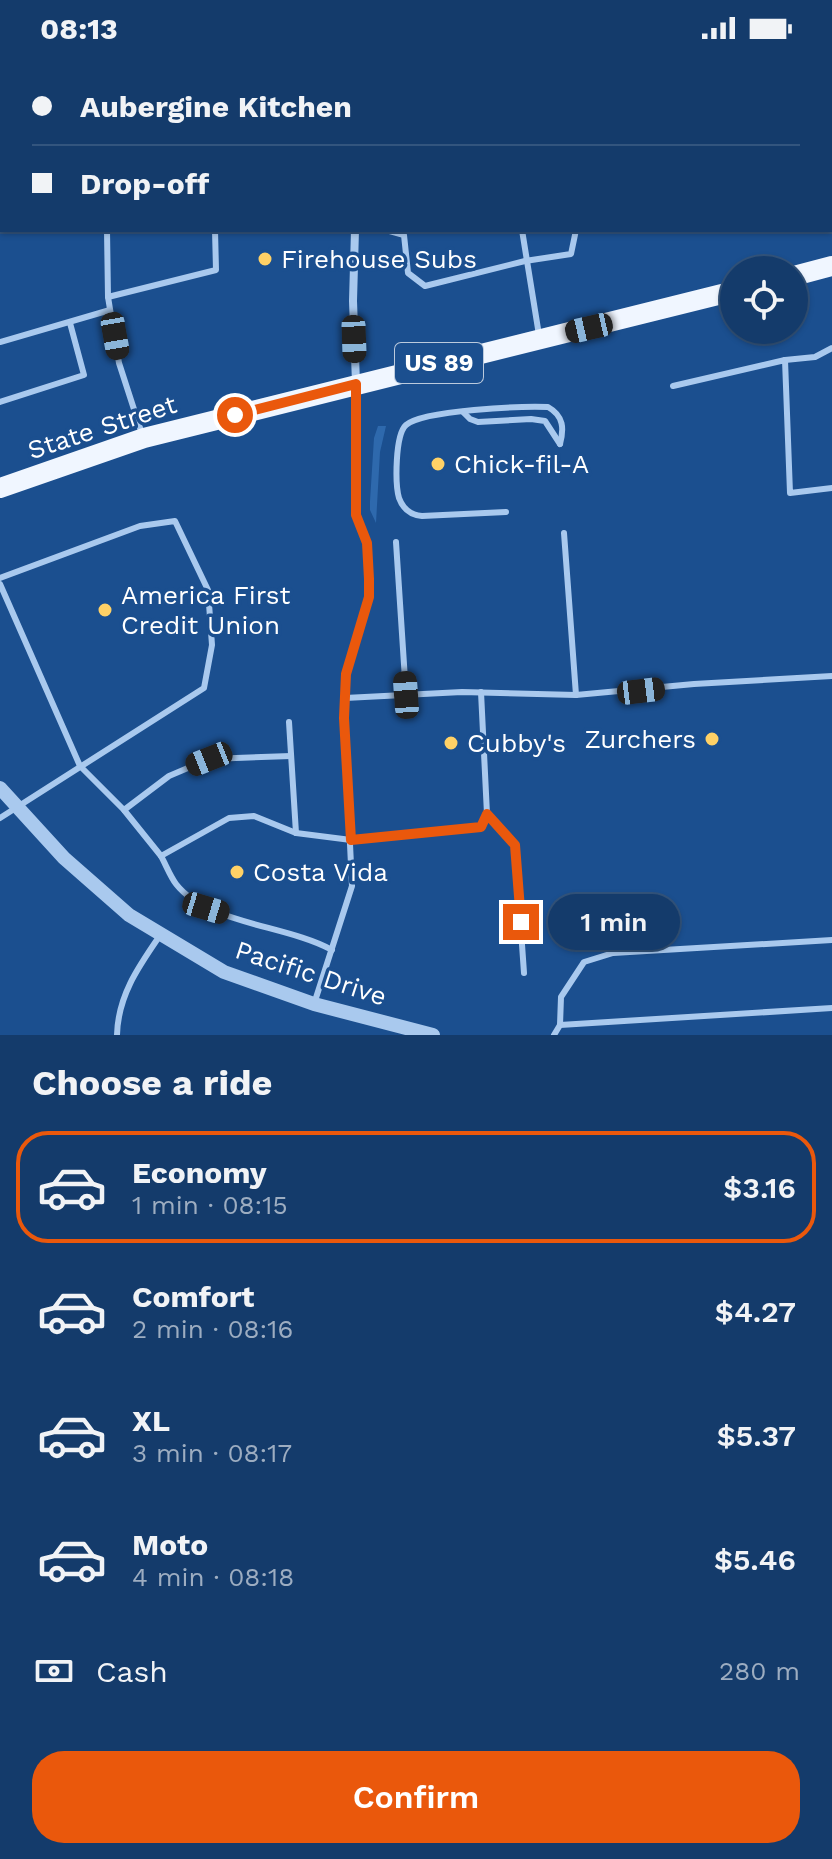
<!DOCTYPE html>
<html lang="en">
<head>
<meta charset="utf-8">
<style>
  body { margin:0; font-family:"Work Sans",sans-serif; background:#214673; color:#f1f3f6; height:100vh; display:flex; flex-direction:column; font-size:30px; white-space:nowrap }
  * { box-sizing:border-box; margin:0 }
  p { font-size:26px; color:#9dadc1 }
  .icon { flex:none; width:44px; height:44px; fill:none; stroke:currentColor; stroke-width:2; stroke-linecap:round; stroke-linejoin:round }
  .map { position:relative; height:979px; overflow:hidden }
  .side { display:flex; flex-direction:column; background:#143b6b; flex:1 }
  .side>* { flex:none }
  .top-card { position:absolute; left:0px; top:0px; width:832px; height:176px; box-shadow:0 2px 6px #0004,0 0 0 2px #33557e; display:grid; align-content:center; height:176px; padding:0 32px; background:#143b6b }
  .tools { position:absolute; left:720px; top:200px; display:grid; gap:16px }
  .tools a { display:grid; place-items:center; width:88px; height:88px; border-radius:50%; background:#143b6b; box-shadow:0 2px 6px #0004,0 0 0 2px #33557e; font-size:40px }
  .end { position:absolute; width:36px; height:36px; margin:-18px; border:10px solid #ea580c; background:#fff; box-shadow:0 0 0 4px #fff }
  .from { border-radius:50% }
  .bubble { position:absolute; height:56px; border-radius:28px; background:#143b6b; box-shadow:0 2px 6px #0004,0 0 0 2px #33557e; font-size:26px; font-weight:600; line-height:56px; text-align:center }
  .car { position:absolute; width:24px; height:48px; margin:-24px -12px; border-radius:10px; box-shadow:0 0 6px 2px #0007; background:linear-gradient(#222 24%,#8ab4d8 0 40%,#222 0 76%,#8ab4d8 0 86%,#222 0) }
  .top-card b { display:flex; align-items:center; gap:28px; height:76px; font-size:30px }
  .top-card b+b { border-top:2px solid #33557e }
  .top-card i { width:20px; height:20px; background:#f1f3f6 }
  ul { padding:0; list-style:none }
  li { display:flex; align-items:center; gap:24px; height:112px; margin:0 16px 12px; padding:0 16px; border:4px solid transparent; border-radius:32px }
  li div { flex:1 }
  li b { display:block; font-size:30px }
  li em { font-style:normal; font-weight:600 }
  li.on { border-color:#ea580c }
  li>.icon { width:72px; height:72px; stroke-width:1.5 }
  h2 { padding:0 32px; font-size:36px; line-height:96px }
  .pay { display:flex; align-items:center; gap:20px; height:88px; padding:0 32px; font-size:30px }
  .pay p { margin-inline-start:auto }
  .primary-button { display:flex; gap:16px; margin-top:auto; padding:16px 32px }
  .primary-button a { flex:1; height:92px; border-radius:32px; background:#ea580c; color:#fff; font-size:32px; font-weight:600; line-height:92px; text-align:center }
  .status { display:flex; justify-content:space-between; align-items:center; height:56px; padding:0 40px; background:#143b6b; direction:ltr }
  .status svg { height:22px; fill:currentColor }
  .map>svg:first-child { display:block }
  .green { fill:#2e69ad }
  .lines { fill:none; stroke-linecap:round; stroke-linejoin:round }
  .service { stroke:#a9c9ee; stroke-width:6 }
  .minor { stroke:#a9c9ee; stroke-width:8 }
  .tertiary { stroke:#a9c9ee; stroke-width:14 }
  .primary { stroke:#f0f6ff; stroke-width:20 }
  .route { stroke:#ea580c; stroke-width:10 }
  .poi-dot { fill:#ffd166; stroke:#1b4f8f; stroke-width:3 }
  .labels { text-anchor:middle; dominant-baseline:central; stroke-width:7; stroke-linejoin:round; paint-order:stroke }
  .shield { fill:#1b4f8f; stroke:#bbcadd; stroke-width:2 }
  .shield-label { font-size:24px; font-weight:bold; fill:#fff }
  .poi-label { font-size:26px; fill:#fff; stroke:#1b4f8f; text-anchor:start }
  .street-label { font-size:26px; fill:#fff; stroke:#1b4f8f }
</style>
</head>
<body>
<div class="status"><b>08:13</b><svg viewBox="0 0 49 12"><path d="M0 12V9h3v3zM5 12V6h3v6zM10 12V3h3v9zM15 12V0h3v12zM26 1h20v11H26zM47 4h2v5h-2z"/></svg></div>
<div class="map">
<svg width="832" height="979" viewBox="0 0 832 979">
  <rect width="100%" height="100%" fill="#1b4f8f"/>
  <polygon class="green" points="378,370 386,370 380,396 376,467 370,454 370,445 374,382"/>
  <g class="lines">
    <g class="service">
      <polyline points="312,2 312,0"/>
      <polyline points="789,2 821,0"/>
      <polyline points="0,10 2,10"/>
      <polyline points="830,72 832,72"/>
      <polyline points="107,174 108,241 119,307 142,378"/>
      <polyline points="386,174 404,179 408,217 425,230 525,205 571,198 576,174"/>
      <polyline points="522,174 539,279"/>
      <polyline points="108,241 216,214 215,174"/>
      <polyline points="0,286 110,254"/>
      <polyline points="785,304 815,301 832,292"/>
      <polyline points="673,330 785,304 790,437 832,432"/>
      <polyline points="0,346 84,319 70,267"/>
      <polyline points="463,356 470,363 478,366 531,363 545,365 560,388"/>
      <path d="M506,456l-84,4c-11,-1 -19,-7 -23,-18 -4,-14 -4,-63 7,-73 17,-15 117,-19 142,-18 16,9 16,22 12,37"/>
      <polyline points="564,477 576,639"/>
      <polyline points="396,486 406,639"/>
      <polyline points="0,522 140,470 175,465 208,534 212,589 204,632 0,762"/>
      <polyline points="0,528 80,710 124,754 161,800 229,762 254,760 296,777 351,784 481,771 487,758 481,636"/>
      <polyline points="345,642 462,636 576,639 694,628 832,620"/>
      <polyline points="289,666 296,777"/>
      <polyline points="124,754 169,720 209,703 291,700"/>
      <polyline points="487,758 515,789 524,917"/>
      <path d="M161,800c5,9 9,20 15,28 31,40 111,41 156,66"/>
      <polyline points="314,948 352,830 344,662 346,618 369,541 369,523 367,487 356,459 356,332"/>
      <polyline points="560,969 832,952"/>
      <path d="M117,979c1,-40 22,-69 44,-101"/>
      <polyline points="554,979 560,969 561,941 584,906 613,897 832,884"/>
    </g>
    <g class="minor">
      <polyline points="384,0 384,2"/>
      <polyline points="355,174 353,245 356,327"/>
    </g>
    <polyline class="tertiary" points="0,732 64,802 129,859 224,916 314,948 433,979"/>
    <g class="primary">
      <polyline points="794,220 832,210"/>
      <polyline points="0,432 144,382 734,235"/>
    </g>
  </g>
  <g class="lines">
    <polyline class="route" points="235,359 356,328 356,459 367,487 369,523 369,541 346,618 344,662 351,784 481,771 487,758 515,789 521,866"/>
  </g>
  <g class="poi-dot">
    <circle cx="265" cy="203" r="8"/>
    <circle cx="438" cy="408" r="8"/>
    <circle cx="105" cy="554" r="8"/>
    <circle cx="712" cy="683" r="8"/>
    <circle cx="451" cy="687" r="8"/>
    <circle cx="237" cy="816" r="8"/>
  </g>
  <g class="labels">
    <rect class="shield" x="395" y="287" width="88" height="40" rx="6"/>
    <g class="shield-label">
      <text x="439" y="307">US 89</text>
    </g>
    <g class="poi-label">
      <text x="281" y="203">Firehouse Subs</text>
      <text x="454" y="408">Chick-fil-A</text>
      <text x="121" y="539">America First<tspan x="121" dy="30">Credit Union</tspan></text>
      <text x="696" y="683" text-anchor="end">Zurchers</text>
      <text x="467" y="687">Cubby's</text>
      <text x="253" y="816">Costa Vida</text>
    </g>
    <g class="street-label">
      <text transform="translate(102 371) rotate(-18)">State Street</text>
      <text transform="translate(311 917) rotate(18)">Pacific Drive</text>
    </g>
  </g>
</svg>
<div class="tools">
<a><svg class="icon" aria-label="locate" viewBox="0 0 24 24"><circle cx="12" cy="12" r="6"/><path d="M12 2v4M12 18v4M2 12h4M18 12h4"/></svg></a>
</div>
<i class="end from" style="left:235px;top:359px"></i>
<i class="end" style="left:521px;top:866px"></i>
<div class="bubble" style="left:548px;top:838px;width:132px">1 min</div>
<i class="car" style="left:589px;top:272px;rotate:257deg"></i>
<i class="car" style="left:115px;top:280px;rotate:170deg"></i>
<i class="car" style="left:354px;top:283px;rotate:178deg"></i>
<i class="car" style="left:641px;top:635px;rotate:83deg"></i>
<i class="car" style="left:406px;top:639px;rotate:356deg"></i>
<i class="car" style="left:209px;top:703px;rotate:248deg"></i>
<i class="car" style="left:206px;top:852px;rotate:107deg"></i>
<div class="top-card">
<b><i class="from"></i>Aubergine Kitchen</b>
<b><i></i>Drop-off</b>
</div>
</div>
<section class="side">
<h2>Choose a ride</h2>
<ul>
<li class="on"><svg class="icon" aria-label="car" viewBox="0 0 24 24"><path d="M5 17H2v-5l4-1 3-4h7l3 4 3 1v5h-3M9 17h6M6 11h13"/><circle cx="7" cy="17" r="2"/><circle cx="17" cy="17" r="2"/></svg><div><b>Economy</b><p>1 min · 08:15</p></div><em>$3.16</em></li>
<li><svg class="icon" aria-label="car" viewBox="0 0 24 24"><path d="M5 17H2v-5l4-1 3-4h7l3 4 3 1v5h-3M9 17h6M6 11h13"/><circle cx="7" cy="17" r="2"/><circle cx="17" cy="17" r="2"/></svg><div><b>Comfort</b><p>2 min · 08:16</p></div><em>$4.27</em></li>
<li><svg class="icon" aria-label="car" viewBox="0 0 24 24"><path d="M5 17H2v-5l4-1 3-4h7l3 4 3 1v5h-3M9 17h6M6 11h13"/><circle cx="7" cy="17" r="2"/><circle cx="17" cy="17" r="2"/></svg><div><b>XL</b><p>3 min · 08:17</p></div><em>$5.37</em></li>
<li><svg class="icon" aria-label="car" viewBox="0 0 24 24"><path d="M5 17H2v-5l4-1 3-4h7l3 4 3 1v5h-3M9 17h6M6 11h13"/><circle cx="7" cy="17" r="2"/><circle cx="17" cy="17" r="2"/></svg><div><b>Moto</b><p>4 min · 08:18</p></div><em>$5.46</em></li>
</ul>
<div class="pay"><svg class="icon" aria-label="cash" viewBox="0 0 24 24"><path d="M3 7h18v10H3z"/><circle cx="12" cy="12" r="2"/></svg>Cash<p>280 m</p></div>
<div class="primary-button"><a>Confirm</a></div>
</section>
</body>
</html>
